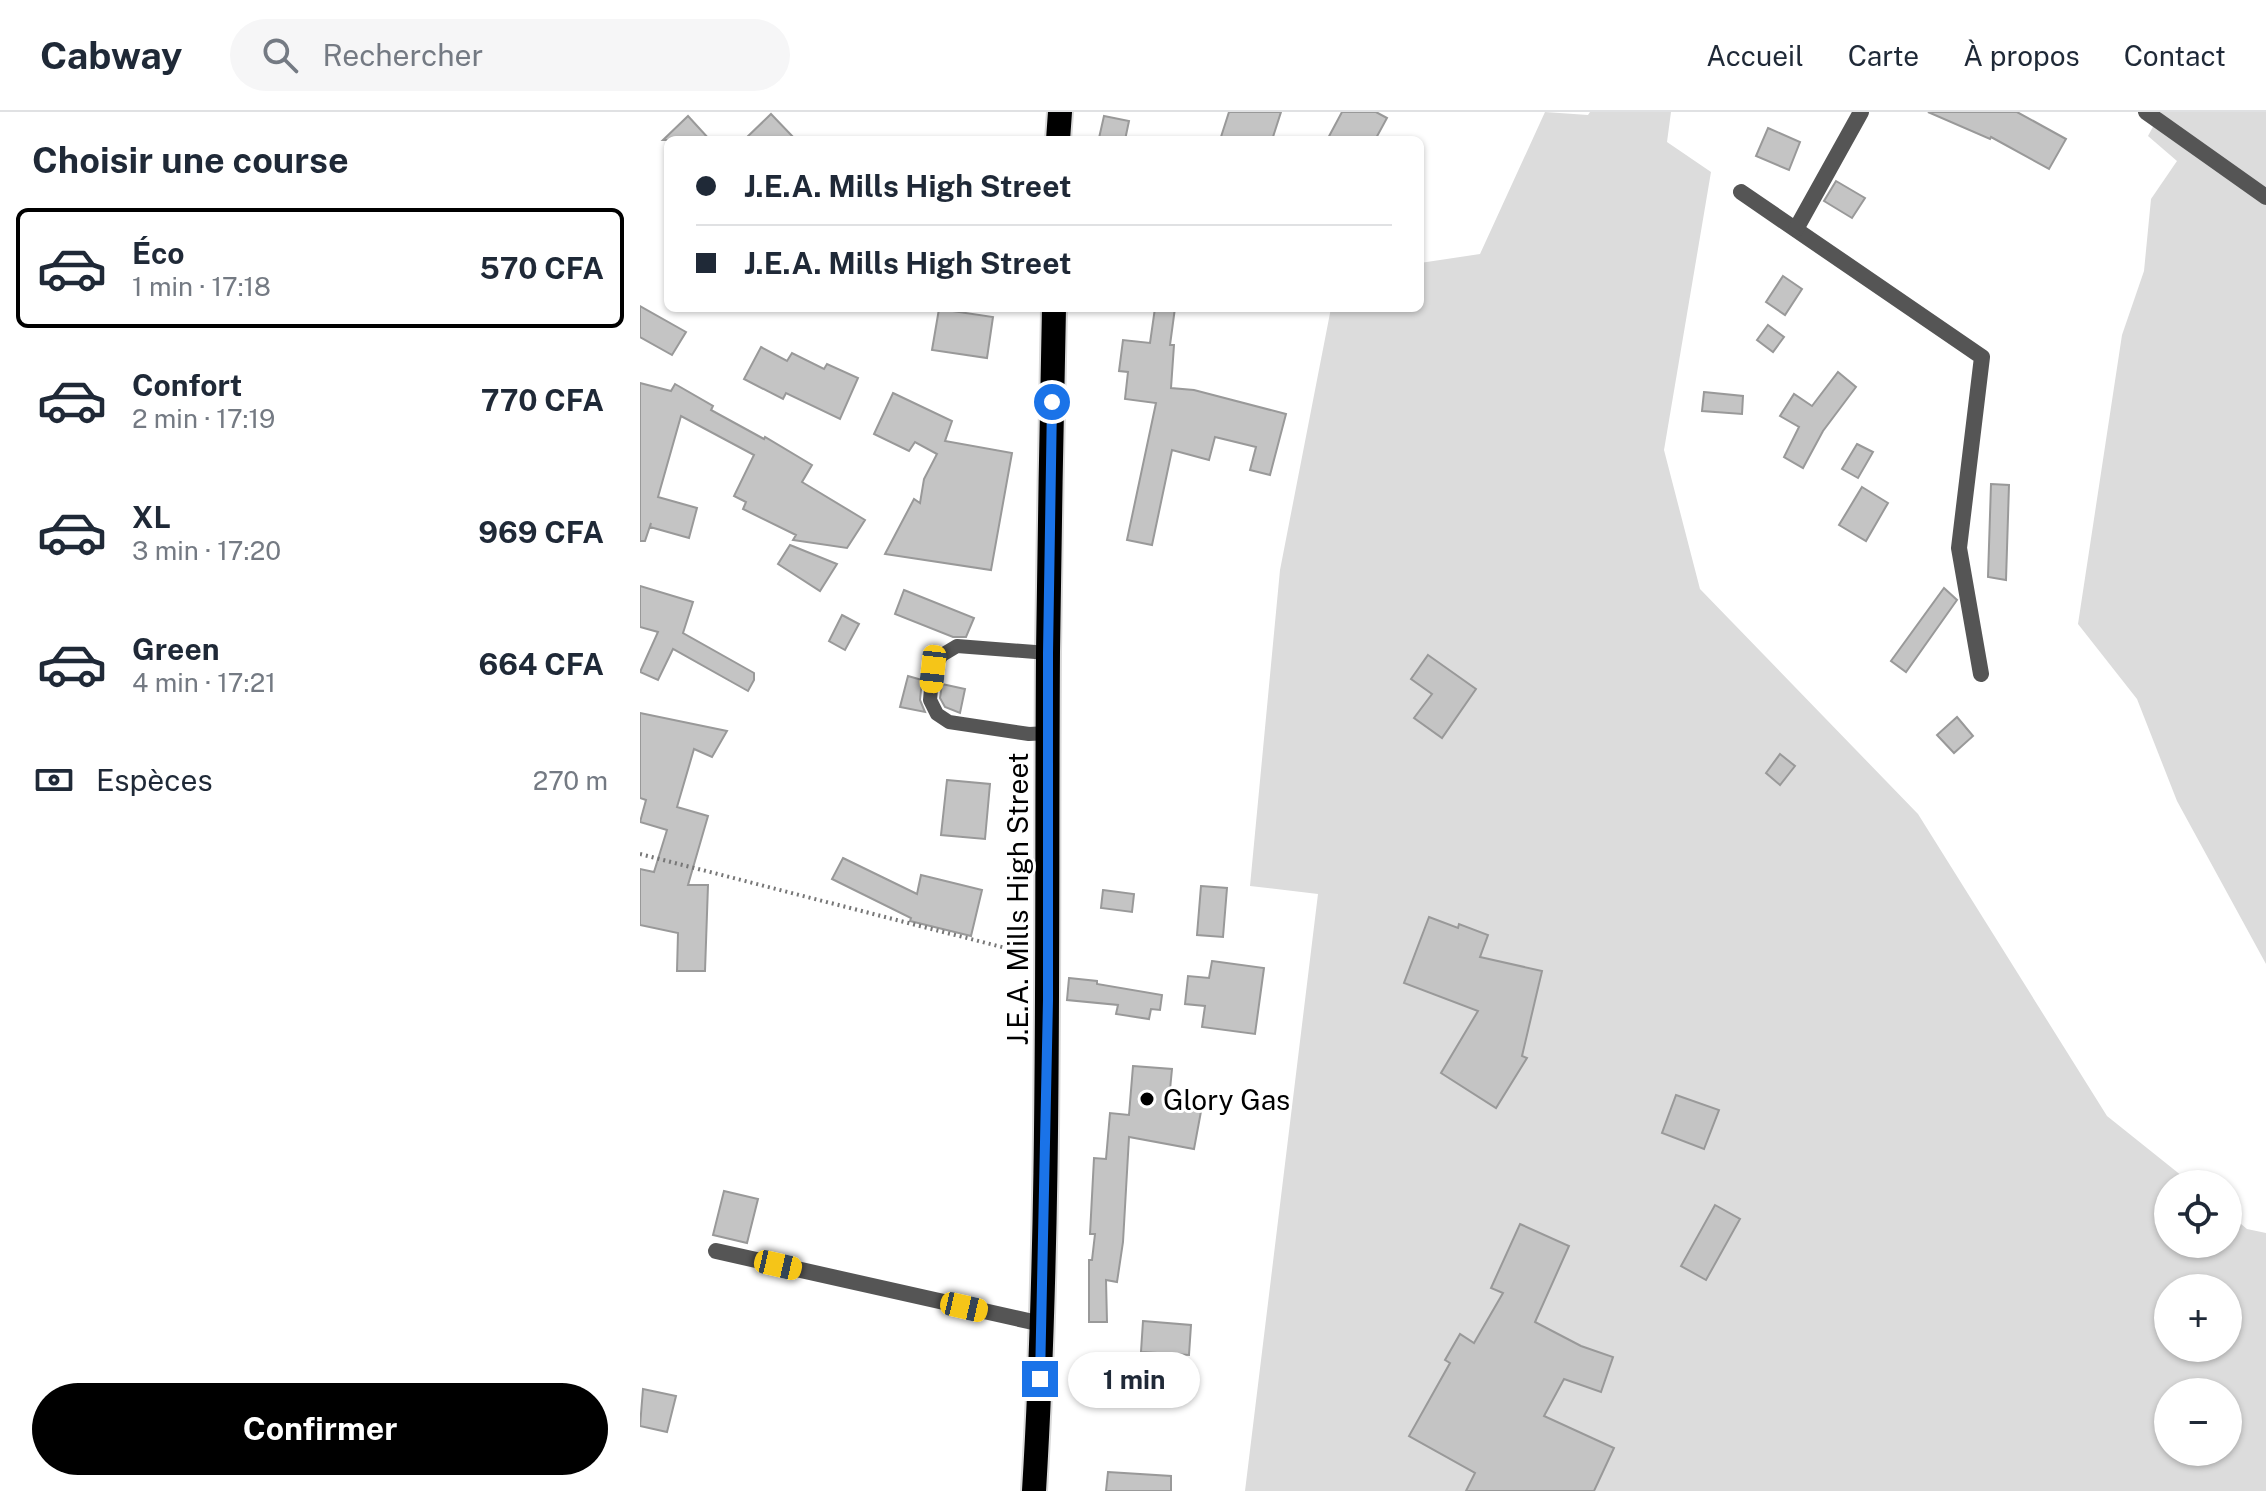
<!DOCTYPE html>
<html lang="fr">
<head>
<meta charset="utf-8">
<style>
  body { margin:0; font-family:"Public Sans",sans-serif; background:#f6f6f7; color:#1f2937; height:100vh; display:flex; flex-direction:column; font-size:30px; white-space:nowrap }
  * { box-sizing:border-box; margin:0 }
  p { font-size:26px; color:#747a83 }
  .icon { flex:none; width:44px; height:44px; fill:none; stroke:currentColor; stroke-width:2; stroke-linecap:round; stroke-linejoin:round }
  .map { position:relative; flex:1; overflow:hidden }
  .panel { display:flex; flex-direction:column; background:#fff; width:640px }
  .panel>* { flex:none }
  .banner { position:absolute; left:24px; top:24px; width:760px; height:176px; border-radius:12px; box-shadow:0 2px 6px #0004; display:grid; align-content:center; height:176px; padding:0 32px; background:#fff }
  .tools { position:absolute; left:1514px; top:1058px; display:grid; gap:16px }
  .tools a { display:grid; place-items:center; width:88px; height:88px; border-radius:50%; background:#fff; box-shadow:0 2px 6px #0004; font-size:40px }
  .end { position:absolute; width:36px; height:36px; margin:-18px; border:10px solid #1a73e8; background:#fff; box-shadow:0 0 0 4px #fff }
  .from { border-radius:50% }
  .bubble { position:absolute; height:56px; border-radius:28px; background:#fff; box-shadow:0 2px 6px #0004; font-size:26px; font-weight:700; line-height:56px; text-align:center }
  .car { position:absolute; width:24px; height:48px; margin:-24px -12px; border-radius:10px; box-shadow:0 0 6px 2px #0007; background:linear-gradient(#f5c518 24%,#345 0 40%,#f5c518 0 76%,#345 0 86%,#f5c518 0) }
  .banner b { display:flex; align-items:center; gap:28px; height:76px; font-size:30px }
  .banner b+b { border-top:2px solid #e0e1e3 }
  .banner i { width:20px; height:20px; background:#1f2937 }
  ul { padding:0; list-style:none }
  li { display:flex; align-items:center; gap:24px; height:120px; margin:0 16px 12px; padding:0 16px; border:4px solid transparent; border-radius:12px }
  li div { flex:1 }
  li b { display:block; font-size:30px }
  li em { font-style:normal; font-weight:700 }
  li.on { border-color:#000 }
  li>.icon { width:72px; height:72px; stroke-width:1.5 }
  h2 { padding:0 32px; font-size:36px; line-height:96px }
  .pay { display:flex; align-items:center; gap:20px; height:88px; padding:0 32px; font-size:30px }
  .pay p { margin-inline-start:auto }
  .primary-button { display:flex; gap:16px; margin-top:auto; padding:16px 32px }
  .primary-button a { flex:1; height:92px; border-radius:48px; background:#000; color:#fff; font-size:32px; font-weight:700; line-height:92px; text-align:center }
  header { display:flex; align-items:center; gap:48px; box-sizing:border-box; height:112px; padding:0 40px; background:#fff; border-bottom:2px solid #e0e1e3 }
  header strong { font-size:38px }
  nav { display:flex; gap:44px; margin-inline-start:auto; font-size:28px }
  .search { width:560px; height:72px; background:#f6f6f7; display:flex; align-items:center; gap:20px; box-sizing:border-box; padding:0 28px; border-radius:44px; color:#747a83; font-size:30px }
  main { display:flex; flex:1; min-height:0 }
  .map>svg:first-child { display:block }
  .green { fill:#dcdcdc; fill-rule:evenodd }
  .building { fill:#c4c4c4; stroke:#999; stroke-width:2 }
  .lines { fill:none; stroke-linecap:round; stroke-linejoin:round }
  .highway-casing { stroke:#dbdbdb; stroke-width:28 }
  .path { stroke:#777; stroke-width:4; stroke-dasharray:2 4; stroke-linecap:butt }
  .lane { stroke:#555; stroke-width:14 }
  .street { stroke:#555; stroke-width:16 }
  .highway { stroke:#000; stroke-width:24 }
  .route { stroke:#1a73e8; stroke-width:10 }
  .poi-dot { fill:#000; stroke:#fff; stroke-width:3 }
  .labels { text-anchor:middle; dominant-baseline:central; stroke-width:6; stroke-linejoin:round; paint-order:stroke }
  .street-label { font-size:28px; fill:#000; stroke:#fff }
  .poi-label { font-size:28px; fill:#000; stroke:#fff; text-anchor:start }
</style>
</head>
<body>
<header>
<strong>Cabway</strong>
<div class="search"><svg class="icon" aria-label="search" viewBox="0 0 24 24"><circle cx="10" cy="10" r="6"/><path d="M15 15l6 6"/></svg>Rechercher</div>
<nav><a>Accueil</a><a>Carte</a><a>À propos</a><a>Contact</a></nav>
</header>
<main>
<section class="panel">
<h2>Choisir une course</h2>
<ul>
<li class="on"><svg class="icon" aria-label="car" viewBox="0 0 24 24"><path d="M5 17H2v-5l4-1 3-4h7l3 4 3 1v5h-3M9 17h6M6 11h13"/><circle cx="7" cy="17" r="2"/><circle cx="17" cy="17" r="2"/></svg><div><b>Éco</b><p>1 min · 17:18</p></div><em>570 CFA</em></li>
<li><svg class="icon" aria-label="car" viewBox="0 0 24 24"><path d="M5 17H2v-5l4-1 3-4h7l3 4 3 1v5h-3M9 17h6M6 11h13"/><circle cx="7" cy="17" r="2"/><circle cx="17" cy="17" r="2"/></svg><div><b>Confort</b><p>2 min · 17:19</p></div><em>770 CFA</em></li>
<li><svg class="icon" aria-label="car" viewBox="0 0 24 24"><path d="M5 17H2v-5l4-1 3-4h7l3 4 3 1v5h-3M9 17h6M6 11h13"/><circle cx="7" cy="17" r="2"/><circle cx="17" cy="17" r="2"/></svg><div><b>XL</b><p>3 min · 17:20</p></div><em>969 CFA</em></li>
<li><svg class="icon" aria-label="car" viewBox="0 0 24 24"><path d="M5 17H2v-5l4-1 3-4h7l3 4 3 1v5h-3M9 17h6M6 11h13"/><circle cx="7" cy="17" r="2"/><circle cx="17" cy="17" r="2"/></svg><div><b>Green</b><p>4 min · 17:21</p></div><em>664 CFA</em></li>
</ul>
<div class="pay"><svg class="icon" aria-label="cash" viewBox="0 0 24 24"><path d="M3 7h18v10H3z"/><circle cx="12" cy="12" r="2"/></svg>Espèces<p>270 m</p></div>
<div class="primary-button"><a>Confirmer</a></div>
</section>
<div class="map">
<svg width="1626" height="1379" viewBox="0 0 1626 1379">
  <rect width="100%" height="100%" fill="#fff"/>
  <g class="green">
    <path d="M905,0l43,3 2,-3h81l-4,30 44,30 -47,278 36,139 218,225 189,302 85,68h-24v60h60v-31l19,16 19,4v258h-1021l73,-597 -68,-8 30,-316 51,-262h89v-45l60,-9zM1528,1176h60v60h-60zM1528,1280h60v60h-60z"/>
    <polygon points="1521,0 1626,0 1626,852 1537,689 1497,587 1438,512 1482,223 1504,159 1511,87 1537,49 1508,24"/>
  </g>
  <g class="building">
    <polygon points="589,0 641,0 632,28 580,28"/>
    <polygon points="702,0 736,0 747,6 735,28 687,28"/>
    <polygon points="1288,0 1377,0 1426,27 1409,57 1351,25 1350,27"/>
    <polygon points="131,2 156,28 104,28"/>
    <polygon points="48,4 70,28 23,28"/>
    <polygon points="464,4 489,9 485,28 459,26"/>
    <polygon points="1128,16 1160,30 1149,58 1116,44"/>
    <polygon points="1196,69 1225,86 1212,106 1184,89"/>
    <polygon points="1143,164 1162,177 1145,203 1126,190"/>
    <polygon points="0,194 46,220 32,243 0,225"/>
    <polygon points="515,196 535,196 530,233 534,233 531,276 554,278 646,302 630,363 610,358 616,335 575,325 569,348 532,338 512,433 487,428 516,291 485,287 488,260 479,259 483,228 510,231"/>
    <polygon points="299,197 353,205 347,246 292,238"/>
    <polygon points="1128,213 1144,225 1133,240 1117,228"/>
    <polygon points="121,235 147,249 152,241 184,257 187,252 218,266 200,307 146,281 143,287 104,267"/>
    <polygon points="1198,260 1216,275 1183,319 1163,356 1144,345 1159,315 1140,304 1154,282 1172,294"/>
    <polygon points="0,271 31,279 35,272 73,294 71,298 124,327 125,325 172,353 162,370 225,408 207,436 153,428 156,423 103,397 106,390 94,384 114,343 41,304 18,385 57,396 49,426 10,415 11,411 5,429 0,429"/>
    <polygon points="1064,280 1103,284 1102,302 1062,299"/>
    <polygon points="253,281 312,309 305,329 372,341 351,458 245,442 274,387 280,391 284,367 297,342 275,330 269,339 234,322"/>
    <polygon points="1217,332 1233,340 1218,366 1202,357"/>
    <polygon points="1351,372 1369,373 1366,468 1348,465"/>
    <polygon points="1222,375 1248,391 1226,429 1199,413"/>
    <polygon points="150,433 197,452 180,479 138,452"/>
    <polygon points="0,474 53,490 43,521 114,561 114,568 108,579 33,537 18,568 0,560 18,520 0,515"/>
    <polygon points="1304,476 1317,488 1266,560 1251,549"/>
    <polygon points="264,478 334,506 326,525 313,525 255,502"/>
    <polygon points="202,503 219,512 205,538 189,529"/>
    <polygon points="788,543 836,577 802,626 774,606 792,582 771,567"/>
    <polygon points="268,564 282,568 280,588 285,600 260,595"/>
    <polygon points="302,572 325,577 320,601 305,595 300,586"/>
    <polygon points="0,601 87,619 72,645 54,637 37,695 68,704 48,773 68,773 65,859 37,859 38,821 0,813 0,757 14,760 27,718 0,710 6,688 0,686"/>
    <polygon points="1317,605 1333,624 1314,641 1297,623"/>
    <polygon points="1140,642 1155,654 1140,673 1126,661"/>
    <polygon points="307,668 350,672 345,727 301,723"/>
    <polygon points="203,746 277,782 281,763 342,778 331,824 270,809 271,806 192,767"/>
    <polygon points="561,774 587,776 583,825 557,823"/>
    <polygon points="463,778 494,782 492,800 461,796"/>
    <polygon points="789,805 818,816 819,812 848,823 840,845 902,859 882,944 887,946 856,996 801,961 838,899 764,871"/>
    <polygon points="572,849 624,856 615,922 562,915 565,894 545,892 548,864 569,866"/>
    <polygon points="429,866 457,869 457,872 522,883 520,898 511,897 509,907 476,902 478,893 427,888"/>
    <polygon points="493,954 532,957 529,988 562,994 554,1037 489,1025 483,1130 477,1170 466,1168 467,1210 449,1210 449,1148 452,1148 455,1122 450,1122 454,1046 466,1047 470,1001 489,1003"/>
    <polygon points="1036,983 1079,998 1064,1037 1022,1021"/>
    <polygon points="84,1079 118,1087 107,1131 73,1123"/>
    <polygon points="1075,1093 1100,1107 1066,1168 1041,1154"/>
    <polygon points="880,1112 929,1134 895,1210 941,1234 973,1245 961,1280 924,1267 904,1304 974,1336 954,1379 826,1379 835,1361 769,1324 810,1251 805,1248 820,1222 834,1231 863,1181 851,1176"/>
    <polygon points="503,1209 551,1213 549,1243 501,1240"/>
    <polygon points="3,1277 36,1284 27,1320 0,1314"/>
    <polygon points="468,1360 531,1364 531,1379 466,1379"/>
  </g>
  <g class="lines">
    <g class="highway-casing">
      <g id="highway">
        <polyline points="418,28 420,0"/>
        <path d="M394,1379c17,-279 12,-559 14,-839 1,-115 4,-229 6,-344"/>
      </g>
    </g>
    <polyline class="path" points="0,742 385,841"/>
    <polyline class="lane" points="408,541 317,534 302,543 293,557 290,588 297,602 309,610 389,622 408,621"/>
    <g class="street">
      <polyline points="1506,0 1626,85"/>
      <polyline points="1101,80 1342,245 1319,436 1341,562"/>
      <polyline points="1156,117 1221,0"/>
      <polyline points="76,1139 402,1212"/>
    </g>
    <use href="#highway" class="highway"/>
  </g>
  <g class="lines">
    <polyline class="route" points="400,1267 408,888 408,541 412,290"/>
  </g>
  <circle class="poi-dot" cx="507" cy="987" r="8"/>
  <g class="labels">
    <g class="street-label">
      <text transform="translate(377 787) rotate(-90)">J.E.A. Mills High Street</text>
    </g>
    <g class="poi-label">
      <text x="523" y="987">Glory Gas</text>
    </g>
  </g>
</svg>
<div class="tools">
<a><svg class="icon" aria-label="locate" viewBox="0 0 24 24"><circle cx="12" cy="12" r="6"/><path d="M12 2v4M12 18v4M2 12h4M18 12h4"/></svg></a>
<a>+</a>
<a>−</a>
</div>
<i class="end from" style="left:412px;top:290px"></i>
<i class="end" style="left:400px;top:1267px"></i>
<div class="bubble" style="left:428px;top:1240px;width:132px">1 min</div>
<i class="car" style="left:293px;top:557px;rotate:186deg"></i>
<i class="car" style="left:138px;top:1153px;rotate:103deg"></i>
<i class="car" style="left:324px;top:1195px;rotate:103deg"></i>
<div class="banner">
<b><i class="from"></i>J.E.A. Mills High Street</b>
<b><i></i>J.E.A. Mills High Street</b>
</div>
</div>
</main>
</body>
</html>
